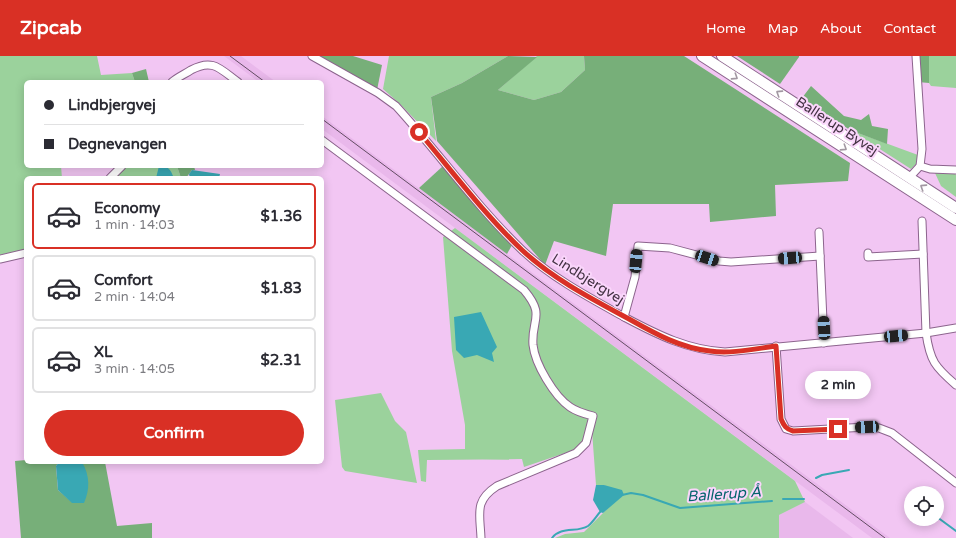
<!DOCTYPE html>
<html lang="en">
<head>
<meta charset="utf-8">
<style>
  body { margin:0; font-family:"Varela Round",sans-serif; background:#f2f2f3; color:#2b2b33; height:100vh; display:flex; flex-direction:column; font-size:15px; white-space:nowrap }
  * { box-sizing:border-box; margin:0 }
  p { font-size:13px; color:#7c7c81 }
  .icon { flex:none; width:22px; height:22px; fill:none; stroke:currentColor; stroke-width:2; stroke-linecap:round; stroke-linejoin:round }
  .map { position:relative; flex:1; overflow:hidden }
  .details { position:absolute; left:24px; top:120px; width:300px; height:288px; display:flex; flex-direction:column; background:#fff; border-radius:6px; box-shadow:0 2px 10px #0003 }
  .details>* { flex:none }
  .banner { position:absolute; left:24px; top:24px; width:300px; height:88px; border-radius:6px; box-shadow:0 2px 10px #0003; display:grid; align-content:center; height:88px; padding:0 20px; background:#fff }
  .buttons { position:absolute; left:904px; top:430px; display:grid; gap:8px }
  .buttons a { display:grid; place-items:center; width:40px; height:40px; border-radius:50%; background:#fff; box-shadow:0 2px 10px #0003; font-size:20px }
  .end { position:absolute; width:18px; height:18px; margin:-9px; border:5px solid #d93025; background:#fff; box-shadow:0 0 0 2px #fff }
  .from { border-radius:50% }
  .bubble { position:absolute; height:28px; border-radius:14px; background:#fff; box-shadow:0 2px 10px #0003; font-size:13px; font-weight:700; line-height:28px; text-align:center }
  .car { position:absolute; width:12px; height:24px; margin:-12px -6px; border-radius:5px; box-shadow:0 0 3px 1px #0007; background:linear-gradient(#222 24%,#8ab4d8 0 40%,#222 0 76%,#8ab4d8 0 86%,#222 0) }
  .banner b { display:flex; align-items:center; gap:14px; height:38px; font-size:15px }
  .banner b+b { border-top:1px solid #e1e1e2 }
  .banner i { width:10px; height:10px; background:#2b2b33 }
  ul { padding:7px 0 0; list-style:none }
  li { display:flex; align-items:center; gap:12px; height:66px; margin:0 8px 6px; padding:0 12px; border:2px solid #e1e1e2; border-radius:6px }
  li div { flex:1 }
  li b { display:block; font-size:15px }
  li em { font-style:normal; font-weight:700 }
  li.current { border-color:#d93025 }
  li>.icon { width:36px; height:36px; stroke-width:1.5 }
  .primary-button { display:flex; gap:8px; margin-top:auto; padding:8px 20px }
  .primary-button a { flex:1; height:46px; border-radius:24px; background:#d93025; color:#fff; font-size:16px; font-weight:700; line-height:46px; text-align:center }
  header { display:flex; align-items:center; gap:24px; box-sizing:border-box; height:56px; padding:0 20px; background:#d93025; color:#fff }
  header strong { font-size:19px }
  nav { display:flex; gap:22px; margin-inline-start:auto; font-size:14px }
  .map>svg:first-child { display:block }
  .built { fill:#e9b8eb }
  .green { fill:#9bd29c }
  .forest { fill:#77af79 }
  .water { fill:#39a8b4 }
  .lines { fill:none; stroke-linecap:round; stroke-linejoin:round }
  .stream { stroke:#39a8b4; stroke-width:2 }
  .street-casing { stroke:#8c648d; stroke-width:9 }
  .secondary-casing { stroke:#8c648d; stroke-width:12 }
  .street { stroke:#fff; stroke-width:7 }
  .secondary { stroke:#fff; stroke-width:10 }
  .tram { stroke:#634c63; stroke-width:1 }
  .oneway { stroke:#a298a2 }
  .route { stroke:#d93025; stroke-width:5 }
  .labels { text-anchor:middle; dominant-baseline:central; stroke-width:4; stroke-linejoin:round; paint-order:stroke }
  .street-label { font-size:14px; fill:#443244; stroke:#fad6fb }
  .water-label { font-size:15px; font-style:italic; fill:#04646c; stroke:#fad6fb }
</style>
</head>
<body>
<header>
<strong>Zipcab</strong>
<nav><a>Home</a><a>Map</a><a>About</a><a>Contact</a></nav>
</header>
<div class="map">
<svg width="956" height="482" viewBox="0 0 956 482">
  <rect width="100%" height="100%" fill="#f2c6f3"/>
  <g class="built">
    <polygon points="224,0 241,0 276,26 259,26"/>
    <polygon points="322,60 507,198 890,482 872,482 322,73"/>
    <polygon points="805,446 853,482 779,482 779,459"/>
  </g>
  <g class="green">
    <polygon points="0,0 97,0 101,19 132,17 135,26 26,26 26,110 61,110 62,122 26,122 26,193 0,199"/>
    <polygon points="389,0 508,0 462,27 431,41 436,85 400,48 383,33"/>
    <polygon points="537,0 584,0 585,14 561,36 534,44 498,34"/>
    <polygon points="929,0 956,0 956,32 931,30 929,27"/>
    <polygon points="850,74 918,99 916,108 911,113"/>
    <polygon points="125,110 177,110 181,122 113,122"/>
    <polygon points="935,117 954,117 956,119 956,141 941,130"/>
    <polygon points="455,172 795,425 805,446 779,459 779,482 555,482 565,478 584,476 615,445 604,429 596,429 592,375 584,385 574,394 524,411 522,403 427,404 426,426 421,425 418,394 465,393 465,369 452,295 443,181"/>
    <polygon points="381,337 395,365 406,376 417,427 345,415 342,411 335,344"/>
  </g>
  <g class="forest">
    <polygon points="315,0 353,0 382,9 377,34"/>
    <polygon points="508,0 537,1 498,34 534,44 561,36 585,14 584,0 684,0 850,107 848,125 775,129 776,160 710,166 709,148 613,148 606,200 554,185 545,209 437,85 431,41 462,27"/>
    <polygon points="737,0 799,0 799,1 780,28"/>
    <polygon points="916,0 929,0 929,27 918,26"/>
    <polygon points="146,13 149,26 135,26 132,17"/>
    <polygon points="811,30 844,60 861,64 869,58 872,70 888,73 887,88 850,74 802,42"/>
    <polygon points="177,110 194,110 195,114 192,114 186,122 181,122"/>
    <polygon points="443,110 512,189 507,198 419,132"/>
    <polygon points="26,404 26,406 59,406 56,410 58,434 73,447 84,447 81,406 105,406 117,470 152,467 152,482 21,482 15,405"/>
  </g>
  <g class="water">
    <path d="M159,110c10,0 11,3 15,12h-18z"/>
    <polygon points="192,114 220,118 219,122 190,122 189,118"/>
    <polygon points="481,256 497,291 492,297 494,306 477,299 464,302 456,294 454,261"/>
    <path d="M59,406h23c8,14 8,27 2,41h-12l-14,-13 -2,-24z"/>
    <polygon points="596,429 604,429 622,434 624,439 603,457 600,456 593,444"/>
  </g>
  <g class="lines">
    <g class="stream">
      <polyline points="816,422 822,419 849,414"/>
      <polyline points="622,439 631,437 643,439 680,452 772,445"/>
      <polyline points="783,443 804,443"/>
      <polyline points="937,461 956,475"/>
      <path d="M552,482c9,-12 25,-5 36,-12 5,-4 9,-11 13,-15"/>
    </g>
    <g class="street-casing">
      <g id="street">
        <path d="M312,0l66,37 18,13c43,47 80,100 126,144 30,28 68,48 104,68 32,17 62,32 99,34l201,-19 30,-5"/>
        <path d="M172,26c6,-5 13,-8 19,-12 22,-12 29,-1 47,12"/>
        <path d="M322,84l202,150c22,26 7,29 9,55 2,19 21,51 37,62 7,5 15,7 23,9l-7,27 -10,10 -79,33c-23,15 -17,27 -16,52"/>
        <polyline points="920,110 930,113 956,114"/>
        <polyline points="110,122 122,110"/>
        <polyline points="909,122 920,110 922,93 916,0"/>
        <path d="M922,165l4,112c4,28 9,34 30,52"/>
        <polyline points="819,176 824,287"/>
        <polyline points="868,197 868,201 923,198"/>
        <polyline points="0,203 26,197"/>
        <polyline points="624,261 635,221 638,190 670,192 719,205 731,206 820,200"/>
        <polyline points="776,290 781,363 786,373 793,375 867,371 879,372 892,377 956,427"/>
      </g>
    </g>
    <g class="secondary-casing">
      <g id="secondary">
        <polyline points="702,0 956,164"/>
        <polyline points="722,0 956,152"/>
      </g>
    </g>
    <use href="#street" class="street"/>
    <use href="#secondary" class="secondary"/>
    <g class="tram">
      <polyline points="230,0 265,26"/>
      <polyline points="322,63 885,482"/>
    </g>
  </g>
  <defs><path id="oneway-chevron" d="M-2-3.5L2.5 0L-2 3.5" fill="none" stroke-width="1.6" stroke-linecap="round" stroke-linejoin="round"/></defs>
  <g class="oneway">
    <use href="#oneway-chevron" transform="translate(735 21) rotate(33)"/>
    <use href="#oneway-chevron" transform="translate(779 37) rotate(-147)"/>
    <use href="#oneway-chevron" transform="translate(844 92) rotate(33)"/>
    <use href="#oneway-chevron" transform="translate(923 131) rotate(-147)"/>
  </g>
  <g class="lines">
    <path class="route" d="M419,76c33,39 65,82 103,118 31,29 70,49 107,69 25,14 51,29 81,32 21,3 44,-2 66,-5l5,73c3,7 5,10 12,12l45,-2"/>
  </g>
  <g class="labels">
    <g class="street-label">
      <text transform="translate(837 70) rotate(33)">Ballerup Byvej</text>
      <text transform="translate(588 223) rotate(32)">Lindbjergvej</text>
    </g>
    <g class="water-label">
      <text transform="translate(724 438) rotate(-4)">Ballerup Å</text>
    </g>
  </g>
</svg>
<div class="buttons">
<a><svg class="icon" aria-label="locate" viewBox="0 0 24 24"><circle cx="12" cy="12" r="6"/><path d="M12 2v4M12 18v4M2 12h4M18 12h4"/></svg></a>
</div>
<i class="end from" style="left:419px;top:76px"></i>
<i class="end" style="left:838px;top:373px"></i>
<div class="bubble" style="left:805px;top:315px;width:66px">2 min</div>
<i class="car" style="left:707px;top:202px;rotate:108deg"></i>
<i class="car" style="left:790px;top:202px;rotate:266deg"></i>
<i class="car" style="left:636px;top:205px;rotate:5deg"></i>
<i class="car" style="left:824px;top:272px;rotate:357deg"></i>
<i class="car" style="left:896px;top:280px;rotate:85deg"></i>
<i class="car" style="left:867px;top:371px;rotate:267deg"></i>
<div class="banner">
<b><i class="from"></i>Lindbjergvej</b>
<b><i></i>Degnevangen</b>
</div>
<section class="details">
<ul>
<li class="current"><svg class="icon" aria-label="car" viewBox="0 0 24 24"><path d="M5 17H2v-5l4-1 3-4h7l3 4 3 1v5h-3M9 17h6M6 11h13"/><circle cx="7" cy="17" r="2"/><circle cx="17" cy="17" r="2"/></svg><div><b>Economy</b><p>1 min · 14:03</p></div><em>$1.36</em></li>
<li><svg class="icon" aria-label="car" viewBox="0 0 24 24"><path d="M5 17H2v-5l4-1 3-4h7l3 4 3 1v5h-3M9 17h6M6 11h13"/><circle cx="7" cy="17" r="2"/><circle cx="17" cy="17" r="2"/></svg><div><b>Comfort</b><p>2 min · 14:04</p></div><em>$1.83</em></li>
<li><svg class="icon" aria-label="car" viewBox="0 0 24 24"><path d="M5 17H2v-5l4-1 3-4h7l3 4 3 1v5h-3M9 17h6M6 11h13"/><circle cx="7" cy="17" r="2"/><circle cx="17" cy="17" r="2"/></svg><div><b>XL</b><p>3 min · 14:05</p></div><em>$2.31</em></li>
</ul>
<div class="primary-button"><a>Confirm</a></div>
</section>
</div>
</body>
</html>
